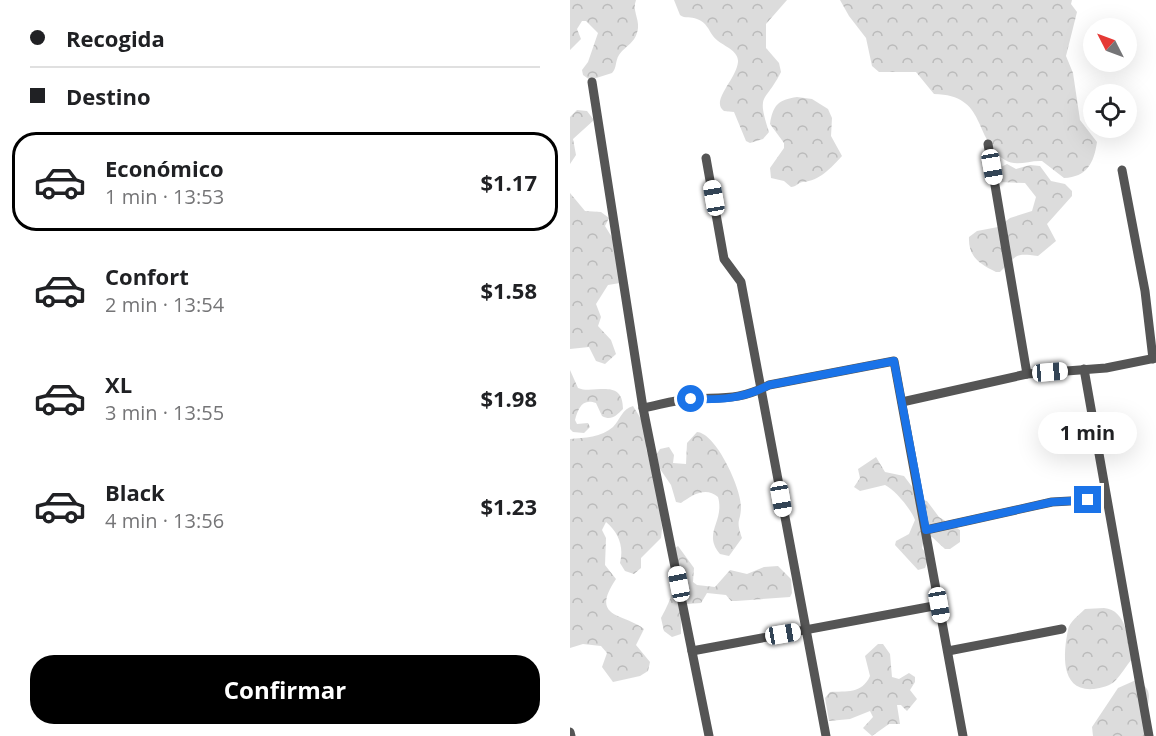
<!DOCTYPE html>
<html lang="es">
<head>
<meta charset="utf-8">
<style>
  body { margin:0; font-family:"Open Sans",sans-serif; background:#f2f2f2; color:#202124; height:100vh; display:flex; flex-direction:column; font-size:22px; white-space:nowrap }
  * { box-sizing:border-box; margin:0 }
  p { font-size:20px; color:#757577 }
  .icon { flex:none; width:33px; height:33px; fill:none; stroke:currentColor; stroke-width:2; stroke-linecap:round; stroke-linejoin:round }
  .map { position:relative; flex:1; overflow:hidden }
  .sheet { display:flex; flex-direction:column; background:#fff; width:570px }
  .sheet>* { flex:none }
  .banner { display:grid; align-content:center; height:132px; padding:0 30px; background:#fff }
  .needle { width:39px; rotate:312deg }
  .buttons { position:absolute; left:513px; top:18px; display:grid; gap:12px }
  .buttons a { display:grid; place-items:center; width:54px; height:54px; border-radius:50%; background:#fff; box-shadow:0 6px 24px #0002; font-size:30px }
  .end { position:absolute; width:27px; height:27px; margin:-14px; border:8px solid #1a73e8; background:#fff; box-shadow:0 0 0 3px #fff }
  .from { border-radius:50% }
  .bubble { position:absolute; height:42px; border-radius:21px; background:#fff; box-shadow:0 6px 24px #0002; font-size:20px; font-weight:700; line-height:42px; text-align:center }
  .car { position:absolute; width:18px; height:36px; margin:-18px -9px; border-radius:8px; box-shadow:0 0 4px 2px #0007; background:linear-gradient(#fff 24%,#345 0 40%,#fff 0 76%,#345 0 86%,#fff 0) }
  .banner b { display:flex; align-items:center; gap:21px; height:57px; font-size:22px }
  .banner b+b { border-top:2px solid #e0e0e0 }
  .banner i { width:15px; height:15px; background:#202124 }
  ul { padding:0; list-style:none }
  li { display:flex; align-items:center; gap:18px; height:99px; margin:0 12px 9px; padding:0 18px; border:3px solid transparent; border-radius:24px }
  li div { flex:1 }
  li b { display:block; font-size:22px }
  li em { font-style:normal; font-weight:700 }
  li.selected { border-color:#000 }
  li>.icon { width:54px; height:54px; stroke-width:1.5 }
  .action { display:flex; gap:12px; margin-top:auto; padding:12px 30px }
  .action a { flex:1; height:69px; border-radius:24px; background:#000; color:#fff; font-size:24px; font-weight:700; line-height:69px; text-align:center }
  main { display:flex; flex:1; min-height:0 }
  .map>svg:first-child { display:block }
  .forest { fill:url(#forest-crowns) }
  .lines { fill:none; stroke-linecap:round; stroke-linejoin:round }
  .street { stroke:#555; stroke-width:9 }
  .route { stroke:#1a73e8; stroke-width:8 }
</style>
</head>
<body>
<main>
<section class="sheet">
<div class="banner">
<b><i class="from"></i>Recogida</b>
<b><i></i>Destino</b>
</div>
<ul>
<li class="selected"><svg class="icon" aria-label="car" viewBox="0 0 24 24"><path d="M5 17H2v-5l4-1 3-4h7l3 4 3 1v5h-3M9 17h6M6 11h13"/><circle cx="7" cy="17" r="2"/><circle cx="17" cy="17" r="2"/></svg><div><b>Económico</b><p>1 min · 13:53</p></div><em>$1.17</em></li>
<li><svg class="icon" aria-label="car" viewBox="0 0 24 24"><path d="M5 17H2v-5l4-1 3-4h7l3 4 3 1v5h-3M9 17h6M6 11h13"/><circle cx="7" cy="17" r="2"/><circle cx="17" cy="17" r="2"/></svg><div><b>Confort</b><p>2 min · 13:54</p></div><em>$1.58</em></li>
<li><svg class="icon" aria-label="car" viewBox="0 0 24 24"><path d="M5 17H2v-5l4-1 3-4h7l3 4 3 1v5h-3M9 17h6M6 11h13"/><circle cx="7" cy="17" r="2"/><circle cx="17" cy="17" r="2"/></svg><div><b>XL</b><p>3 min · 13:55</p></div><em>$1.98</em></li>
<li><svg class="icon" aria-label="car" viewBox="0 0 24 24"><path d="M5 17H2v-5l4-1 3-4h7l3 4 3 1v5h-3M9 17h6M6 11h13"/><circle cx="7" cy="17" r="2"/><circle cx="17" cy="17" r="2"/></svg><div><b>Black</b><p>4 min · 13:56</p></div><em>$1.23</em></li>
</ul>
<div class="action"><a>Confirmar</a></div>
</section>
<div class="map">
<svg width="586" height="736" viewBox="0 0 586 736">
  <defs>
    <pattern id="forest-crowns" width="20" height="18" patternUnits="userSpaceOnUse" patternTransform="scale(1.5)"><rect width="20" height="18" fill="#dcdcdc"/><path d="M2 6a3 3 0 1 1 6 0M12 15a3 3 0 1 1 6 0" fill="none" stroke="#bbb"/></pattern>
  </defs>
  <rect width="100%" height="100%" fill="#fff"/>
  <g class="forest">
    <path d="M0,0h66c-4,10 3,18 2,28 -2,15 -12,17 -19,27 -4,6 -2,13 -7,18l-22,7 -7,-5 -1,-5 6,-8 10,-29 -12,-12h-4l-5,8 4,10 -11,11z"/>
    <path d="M104,0h113l-21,24v24l13,15 2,9c-16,32 -25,20 -12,60l-6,7 -13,4 -4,-2 -12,-29 -10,-1c-14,-10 12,-31 14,-49 1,-13 -19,-17 -25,-26 -5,-7 -6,-13 -16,-17 -6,-3 -12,0 -17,-4z"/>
    <path d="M270,0h232l-1,4 6,8 -11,44 7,17 7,47 17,22c-3,21 -10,35 -33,36l-22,-17c-12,-1 -26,6 -37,-1 -33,-22 -17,-65 -71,-66l-18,-22h-37l-7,-6 -6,-28 -17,-22z"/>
    <path d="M227,97l15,2 16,10 4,9 -1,18 11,20c-11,12 -23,25 -39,26 -4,0 -7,5 -12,5l-7,-6 -13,-3 -1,-10 14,-20v-5l-14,-19c3,-19 8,-24 27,-27z"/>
    <polygon points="7,110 17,111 24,120 3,139 6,155 0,164 0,117"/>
    <path d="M437,164l9,5 14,-4 10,1 11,15 14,3 7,7v5l-25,28 9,17 -18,15c-25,-3 -20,-1 -38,16h-4c-16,-8 -28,-15 -27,-35l8,-6 21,-4 12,-9 22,-7 4,-14 -11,-14 -27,-1 -3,-12z"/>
    <polygon points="0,193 15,211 31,212 39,218 35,226 43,239 50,283 38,285 26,304 31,317 28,326 41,340 46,354 35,364 26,361 19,347 0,349"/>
    <path d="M0,370l8,18c15,7 45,-11 45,21 -7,7 -12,12 -21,7l-6,-13c-14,-5 -18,6 -21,17l2,4 11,-1 2,4 -6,6 -11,-1 -3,-3z"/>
    <path d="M63,406l13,21v21l13,52 3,29 -1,9 -20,20v10l-7,6 -9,-3 -5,-8c4,-16 -1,-30 -14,-41l-4,8 4,8 -1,27 11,14c-27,40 8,34 28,50l-8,16 14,17 -2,9 -8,5 -27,6 -11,-15 5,-14 -6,-7 -18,-2 -13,4v-209c14,-1 32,-2 43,-12 7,-7 9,-18 20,-21z"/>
    <path d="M127,432c19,1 44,56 44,74 0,17 -6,12 1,32l-13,18 -9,-2c-18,-21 5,-32 -2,-57 -12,-11 -26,-2 -37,6l-5,-1 -5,-17 -13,-19 -3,-9 5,-8 9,-2 5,8 -1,8 13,1 1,-21z"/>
    <path d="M306,457l9,15 19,4 18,24 5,1 12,16 21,13v12l-10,7h-5l-13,-12 -9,6 -1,5 7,10 -4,10 -7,2 -23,-25 1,-4 13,-7 6,-14c-4,-11 -20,-30 -30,-35l-25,6 -6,-4 6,-9 -2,-9z"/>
    <path d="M108,546l16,22 -1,14 4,3 18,2 15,-17 17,4 17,-7 14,-1 13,13 1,14 -2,4 -54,4h-5l-5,-6 -19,-2 -6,10 -14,1 -6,16v14l-9,3 -8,-6 -3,-13c15,-27 15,-39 14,-70z"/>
    <path d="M534,608c23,2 24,32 28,51 -6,7 -11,16 -17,22 -5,5 -14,7 -21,8 -34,3 -31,-35 -26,-59 1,-8 11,-15 17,-21z"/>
    <path d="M308,644h5l7,10 2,23 7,2 10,-6 6,4v5l-5,8 7,9 -10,12 -6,-6h-4l3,19h-11l-17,12 -9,-8 10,-11 -3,-6 -20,8 -21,2 -4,-23 5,-6c16,-1 32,2 40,-16l-5,-20z"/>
    <path d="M566,680c17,9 13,16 11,32 -1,8 0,16 1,24h-55l-1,-9 26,-39z"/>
  </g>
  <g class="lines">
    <g class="street">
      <polyline points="22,82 73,408 139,736"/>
      <polyline points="418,144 457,374"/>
      <polyline points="136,158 154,259 171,282 256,736"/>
      <polyline points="552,170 575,291 583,359"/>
      <polyline points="514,369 579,736"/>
      <polyline points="332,402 457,374 536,368 586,358"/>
      <path d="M73,408c16,-3 32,-8 47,-9 33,-2 48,2 79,-14l125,-24 69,375"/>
      <polyline points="356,530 482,502 536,499"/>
      <polyline points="122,651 369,605"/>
      <polyline points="378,651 492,629"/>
      <polyline points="0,732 1,736"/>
    </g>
  </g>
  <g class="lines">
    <path class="route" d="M121,399c29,1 52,0 78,-14l125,-24 32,169 126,-28 36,-2"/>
  </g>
</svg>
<div class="buttons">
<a><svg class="needle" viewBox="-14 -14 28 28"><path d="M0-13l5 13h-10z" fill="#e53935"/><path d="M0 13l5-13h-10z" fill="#757577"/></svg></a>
<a><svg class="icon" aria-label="locate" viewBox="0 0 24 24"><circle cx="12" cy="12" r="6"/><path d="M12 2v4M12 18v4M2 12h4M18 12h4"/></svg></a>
</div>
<i class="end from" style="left:121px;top:399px"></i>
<i class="end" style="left:518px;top:500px"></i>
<div class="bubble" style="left:468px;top:412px;width:99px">1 min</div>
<i class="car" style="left:422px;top:167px;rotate:170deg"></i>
<i class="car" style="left:144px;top:198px;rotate:350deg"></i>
<i class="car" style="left:480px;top:372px;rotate:85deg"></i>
<i class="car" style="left:211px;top:499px;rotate:170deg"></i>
<i class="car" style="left:109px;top:584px;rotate:349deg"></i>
<i class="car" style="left:369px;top:605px;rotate:170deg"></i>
<i class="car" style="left:213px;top:634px;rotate:80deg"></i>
</div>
</main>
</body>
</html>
